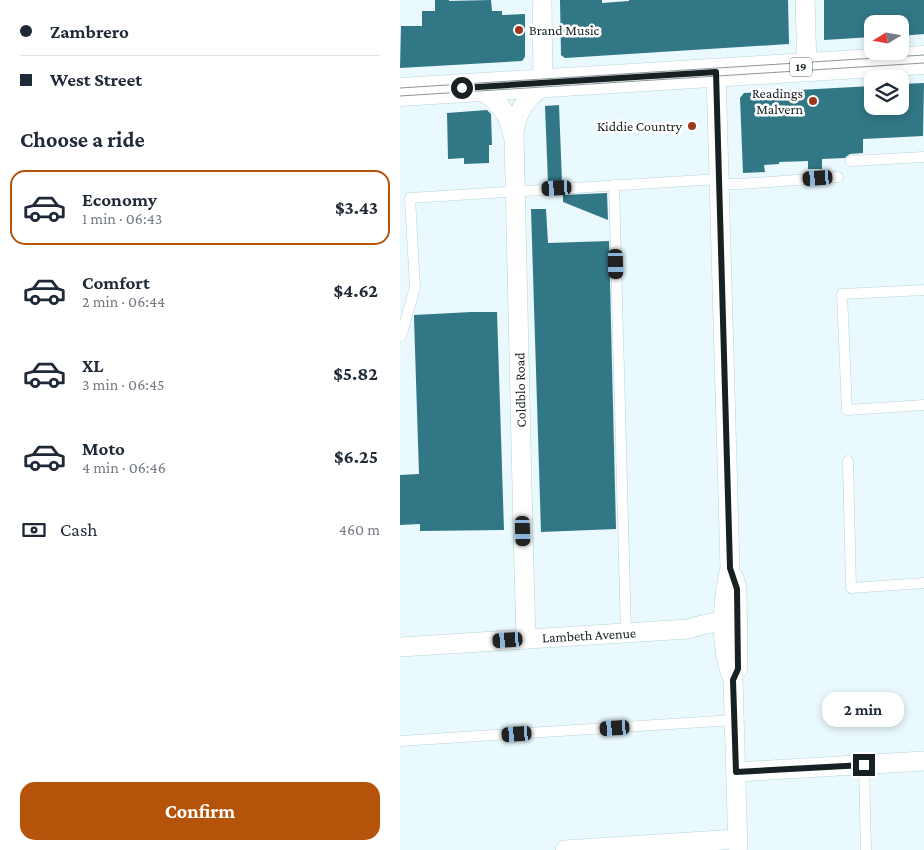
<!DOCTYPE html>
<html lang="en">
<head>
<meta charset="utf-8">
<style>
  body { margin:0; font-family:"Crimson Pro",serif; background:#f2f2f3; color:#1f2937; height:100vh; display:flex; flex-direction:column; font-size:19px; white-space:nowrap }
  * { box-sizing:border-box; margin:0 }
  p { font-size:16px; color:#747a83 }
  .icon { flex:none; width:28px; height:28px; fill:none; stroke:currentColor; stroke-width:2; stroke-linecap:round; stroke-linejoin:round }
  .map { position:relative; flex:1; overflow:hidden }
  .details { display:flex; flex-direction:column; background:#fff; width:400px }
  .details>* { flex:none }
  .banner { display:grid; align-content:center; height:110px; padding:0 20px; background:#fff }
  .needle { width:32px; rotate:259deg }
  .buttons { position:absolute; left:464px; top:15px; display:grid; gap:10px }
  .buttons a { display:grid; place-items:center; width:45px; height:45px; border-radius:10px; background:#fff; box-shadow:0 2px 8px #0003; font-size:25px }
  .end { position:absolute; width:22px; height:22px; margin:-11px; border:6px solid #172124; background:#fff; box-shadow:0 0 0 2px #fff }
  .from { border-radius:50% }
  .bubble { position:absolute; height:35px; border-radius:15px; background:#fff; box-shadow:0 2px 8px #0003; font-size:16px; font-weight:700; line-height:35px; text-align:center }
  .car { position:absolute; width:15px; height:30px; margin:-15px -8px; border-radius:6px; box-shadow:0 0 4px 1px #0007; background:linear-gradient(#222 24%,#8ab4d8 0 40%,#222 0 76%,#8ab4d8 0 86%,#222 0) }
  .banner b { display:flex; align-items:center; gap:18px; height:48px; font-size:19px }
  .banner b+b { border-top:1px solid #e0e1e3 }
  .banner i { width:12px; height:12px; background:#1f2937 }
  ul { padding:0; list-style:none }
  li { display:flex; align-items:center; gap:15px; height:75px; margin:0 10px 8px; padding:0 10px; border:2px solid transparent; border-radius:15px }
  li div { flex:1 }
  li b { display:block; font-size:19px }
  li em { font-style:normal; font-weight:700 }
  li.on { border-color:#b45309 }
  li>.icon { width:45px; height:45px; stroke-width:1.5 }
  h2 { padding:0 20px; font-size:22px; line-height:60px }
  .pay { display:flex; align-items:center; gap:12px; height:55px; padding:0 20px; font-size:19px }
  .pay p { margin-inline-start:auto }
  .cta { display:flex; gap:10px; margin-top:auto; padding:10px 20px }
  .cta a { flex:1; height:58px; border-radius:15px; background:#b45309; color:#fff; font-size:20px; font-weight:700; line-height:58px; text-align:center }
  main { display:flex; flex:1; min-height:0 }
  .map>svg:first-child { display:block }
  .building { fill:#327786 }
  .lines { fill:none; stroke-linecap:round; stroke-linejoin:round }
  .lane-casing { stroke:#b8d3da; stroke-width:11 }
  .street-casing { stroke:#b8d3da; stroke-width:20 }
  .primary-casing { stroke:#b8d3da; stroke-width:29 }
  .lane { stroke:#fff; stroke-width:10 }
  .street { stroke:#fff; stroke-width:19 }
  .primary { stroke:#fff; stroke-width:28 }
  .tram { stroke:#8a989c; stroke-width:1 }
  .route { stroke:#172124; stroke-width:6 }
  .poi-dot { fill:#9f371c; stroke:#fff; stroke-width:2 }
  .labels { text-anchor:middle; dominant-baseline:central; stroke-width:5; stroke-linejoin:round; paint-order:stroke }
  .shield { fill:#fff; stroke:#5d6466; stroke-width:1 }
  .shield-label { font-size:12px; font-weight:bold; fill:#172124 }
  .poi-label { font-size:14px; fill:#172124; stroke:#fff; text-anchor:end }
  .street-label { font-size:14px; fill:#172124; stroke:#fff }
</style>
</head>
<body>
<main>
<section class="details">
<div class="banner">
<b><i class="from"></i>Zambrero</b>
<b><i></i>West Street</b>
</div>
<h2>Choose a ride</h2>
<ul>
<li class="on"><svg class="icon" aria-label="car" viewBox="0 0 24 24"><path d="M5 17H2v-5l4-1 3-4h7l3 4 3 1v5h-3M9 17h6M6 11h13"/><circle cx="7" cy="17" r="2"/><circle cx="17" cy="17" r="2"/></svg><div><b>Economy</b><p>1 min · 06:43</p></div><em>$3.43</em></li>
<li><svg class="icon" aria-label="car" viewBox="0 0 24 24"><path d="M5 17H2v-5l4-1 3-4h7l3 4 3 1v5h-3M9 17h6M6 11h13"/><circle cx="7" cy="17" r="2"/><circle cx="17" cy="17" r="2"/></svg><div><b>Comfort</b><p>2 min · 06:44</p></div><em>$4.62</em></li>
<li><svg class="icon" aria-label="car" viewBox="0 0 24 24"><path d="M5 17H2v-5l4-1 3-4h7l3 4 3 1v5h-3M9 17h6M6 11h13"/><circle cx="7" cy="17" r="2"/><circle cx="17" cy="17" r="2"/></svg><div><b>XL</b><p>3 min · 06:45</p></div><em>$5.82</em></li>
<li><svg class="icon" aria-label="car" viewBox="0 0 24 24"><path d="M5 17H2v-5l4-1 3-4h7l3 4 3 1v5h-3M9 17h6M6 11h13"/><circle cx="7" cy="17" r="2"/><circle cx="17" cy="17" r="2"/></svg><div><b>Moto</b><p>4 min · 06:46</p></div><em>$6.25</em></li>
</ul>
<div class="pay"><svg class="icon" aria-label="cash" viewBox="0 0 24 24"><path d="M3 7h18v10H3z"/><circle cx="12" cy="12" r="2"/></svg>Cash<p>460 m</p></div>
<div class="cta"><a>Confirm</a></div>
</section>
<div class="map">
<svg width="524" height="850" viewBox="0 0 524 850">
  <rect width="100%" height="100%" fill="#e9f9fe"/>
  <g class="building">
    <polygon points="35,0 49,0 49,1 91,0 92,11 102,11 102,15 125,14 125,57 122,61 0,68 1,26 22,26 22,11 35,11"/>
    <polygon points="160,0 202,0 202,3 229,1 229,0 388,0 389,44 165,58 161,55"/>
    <polygon points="424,0 524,0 524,34 500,36 500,24 472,24 472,37 424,40"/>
    <polygon points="524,83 523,136 463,139 463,153 450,154 447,156 445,158 422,159 422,169 408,169 408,161 379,162 379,164 364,165 365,172 343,173 340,98 344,93 472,86 472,106 500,106 500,84"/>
    <polygon points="159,105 162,182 148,183 145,106"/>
    <polygon points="87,110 91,114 92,145 89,145 89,163 64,164 64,158 48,159 47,113"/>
    <polygon points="207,193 208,220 163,202 163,195"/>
    <polygon points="131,209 146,209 148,243 209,241 216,529 141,532"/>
    <polygon points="71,312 97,312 104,530 20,531 20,524 0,525 0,475 19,474 14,318 14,315"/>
  </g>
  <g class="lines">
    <g class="lane-casing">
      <g id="lane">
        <polyline points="451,161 524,157"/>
        <polyline points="319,184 341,184 438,177"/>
        <polyline points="214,185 226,633"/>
        <polyline points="524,290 442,294 447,410 524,405"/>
        <polyline points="1,336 15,288 10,198 319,179"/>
        <polyline points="448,461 451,588 524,583"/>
        <polyline points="0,741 334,720"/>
        <polyline points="464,765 466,850"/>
      </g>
    </g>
    <g class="street-casing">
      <g id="street">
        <polyline points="142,0 143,83"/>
        <polyline points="405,0 407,67"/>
        <path d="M316,72l14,496c-8,34 -11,79 3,112l5,170"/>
        <path d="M72,88c22,5 38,26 41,48"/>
        <polyline points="334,578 337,589 338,668"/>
        <path d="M126,639l-3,-108 -9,-397c2,-22 14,-41 35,-50"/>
        <path d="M0,647l288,-18c17,-6 32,-8 50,-8"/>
        <polyline points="336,772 524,761"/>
        <polyline points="165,850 337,839"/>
      </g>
    </g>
    <g class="primary-casing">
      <polyline id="primary" points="0,92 524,60"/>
    </g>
    <use href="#lane" class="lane"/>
    <use href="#street" class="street"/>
    <use href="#primary" class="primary"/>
    <g class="tram">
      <polyline points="0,88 524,55"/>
      <polyline points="0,96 524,63"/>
    </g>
  </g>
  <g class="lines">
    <polyline class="route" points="62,88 316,72 330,568 337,589 338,669 333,680 336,772 464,765"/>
  </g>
  <g class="poi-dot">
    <circle cx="119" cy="30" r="5"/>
    <circle cx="413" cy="101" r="5"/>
    <circle cx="292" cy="126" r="5"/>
  </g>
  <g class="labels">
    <rect class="shield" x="390" y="57.5" width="22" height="19" rx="4"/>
    <g class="shield-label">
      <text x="401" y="67">19</text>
    </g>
    <g class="poi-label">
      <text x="129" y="30" text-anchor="start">Brand Music</text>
      <text x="403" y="93">Readings<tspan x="403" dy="16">Malvern</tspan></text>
      <text x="282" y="126">Kiddie Country</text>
    </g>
    <g class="street-label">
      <text transform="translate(120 390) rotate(-91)">Coldblo Road</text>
      <text transform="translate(189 635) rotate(-3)">Lambeth Avenue</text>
    </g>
  </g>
</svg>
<div class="buttons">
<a><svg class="needle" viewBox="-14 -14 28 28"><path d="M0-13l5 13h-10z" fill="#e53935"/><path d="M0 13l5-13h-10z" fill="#747a83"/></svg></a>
<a><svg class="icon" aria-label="layers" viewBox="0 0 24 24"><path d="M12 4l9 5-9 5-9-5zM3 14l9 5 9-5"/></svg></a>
</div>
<i class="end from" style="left:62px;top:88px"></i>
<i class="end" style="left:464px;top:765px"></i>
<div class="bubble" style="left:422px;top:692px;width:82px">2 min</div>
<i class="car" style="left:418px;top:178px;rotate:266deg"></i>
<i class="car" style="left:157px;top:188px;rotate:267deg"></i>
<i class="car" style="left:216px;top:264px;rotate:179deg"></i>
<i class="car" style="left:123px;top:531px;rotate:178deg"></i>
<i class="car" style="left:108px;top:640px;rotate:266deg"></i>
<i class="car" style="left:215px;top:728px;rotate:266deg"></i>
<i class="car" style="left:117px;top:734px;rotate:266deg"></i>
</div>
</main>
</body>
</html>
